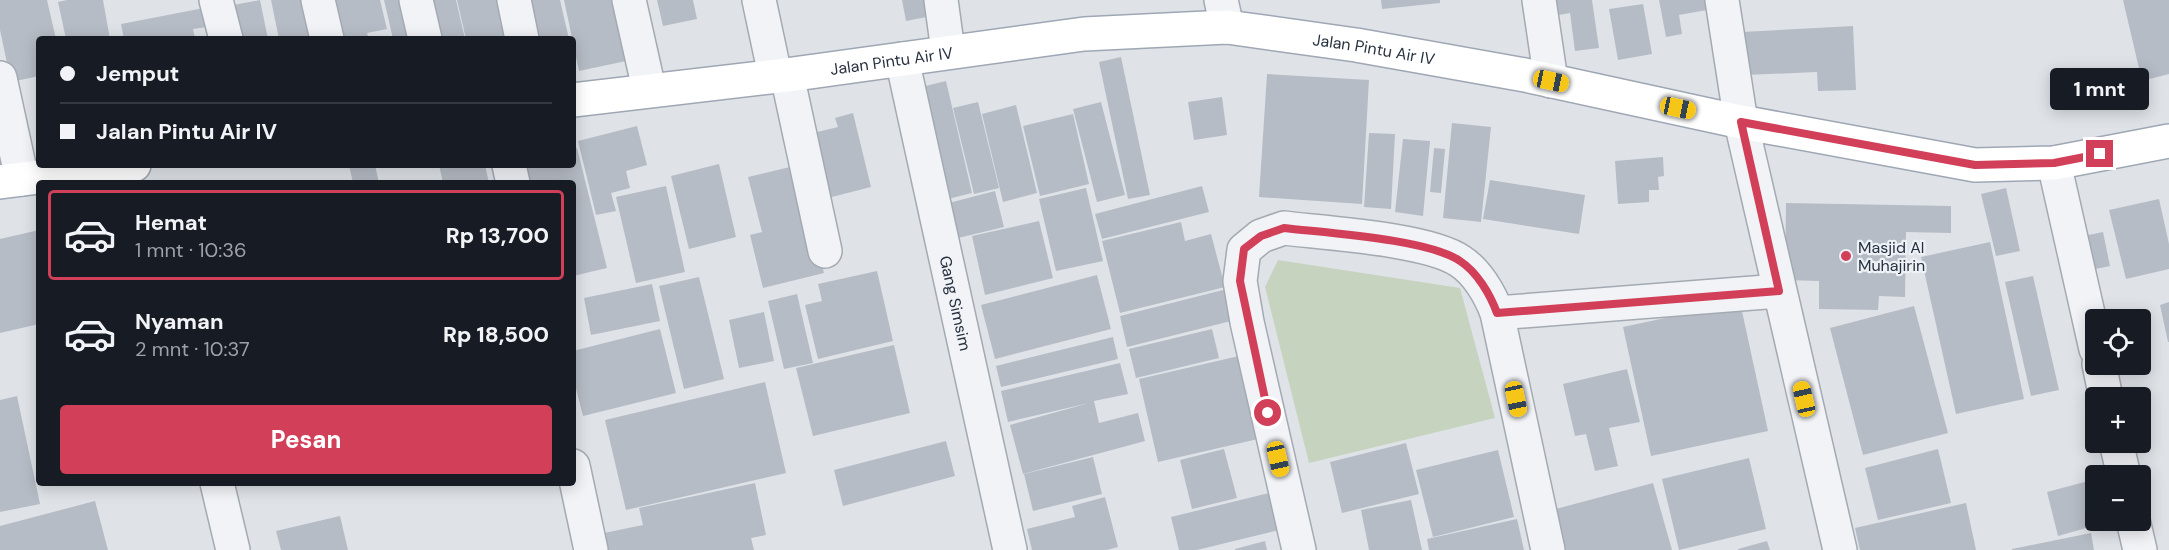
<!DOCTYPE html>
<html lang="id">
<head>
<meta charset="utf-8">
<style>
  body { margin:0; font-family:"DM Sans",sans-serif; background:#242831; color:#f1f3f6; height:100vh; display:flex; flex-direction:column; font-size:22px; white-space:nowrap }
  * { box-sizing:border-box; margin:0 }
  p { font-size:20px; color:#9ea1a6 }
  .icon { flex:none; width:33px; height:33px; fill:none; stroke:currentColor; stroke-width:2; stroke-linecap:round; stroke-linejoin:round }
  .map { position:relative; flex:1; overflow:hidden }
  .panel { position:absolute; left:36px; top:180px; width:540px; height:306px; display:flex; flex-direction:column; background:#171b24; border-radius:6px; box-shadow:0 3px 15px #0003 }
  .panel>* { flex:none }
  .banner { position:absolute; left:36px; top:36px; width:540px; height:132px; border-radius:6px; box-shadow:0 3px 15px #0003; display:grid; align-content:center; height:132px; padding:0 24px; background:#171b24 }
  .fabs { position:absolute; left:2085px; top:309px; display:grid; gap:12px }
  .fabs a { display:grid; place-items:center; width:66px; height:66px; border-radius:6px; background:#171b24; box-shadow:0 3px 15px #0003; font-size:30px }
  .end { position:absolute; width:27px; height:27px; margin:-14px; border:8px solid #d23f59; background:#fff; box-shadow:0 0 0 3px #fff }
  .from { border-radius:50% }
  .bubble { position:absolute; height:42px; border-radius:6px; background:#171b24; box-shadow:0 3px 15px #0003; font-size:20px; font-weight:800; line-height:42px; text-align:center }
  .car { position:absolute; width:18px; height:36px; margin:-18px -9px; border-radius:8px; box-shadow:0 0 4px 2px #0007; background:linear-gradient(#f5c518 24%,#345 0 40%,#f5c518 0 76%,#345 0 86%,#f5c518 0) }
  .banner b { display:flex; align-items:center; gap:21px; height:57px; font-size:22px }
  .banner b+b { border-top:2px solid #363941 }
  .banner i { width:15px; height:15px; background:#f1f3f6 }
  ul { padding:10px 0 0; list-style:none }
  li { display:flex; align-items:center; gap:18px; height:90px; margin:0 12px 9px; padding:0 12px; border:3px solid transparent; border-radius:6px }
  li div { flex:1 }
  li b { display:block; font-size:22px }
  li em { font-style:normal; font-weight:800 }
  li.active { border-color:#d23f59 }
  li>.icon { width:54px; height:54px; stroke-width:1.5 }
  .primary-button { display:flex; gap:12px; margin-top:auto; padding:12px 24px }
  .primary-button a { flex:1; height:69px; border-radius:6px; background:#d23f59; color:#fff; font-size:24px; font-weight:800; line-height:69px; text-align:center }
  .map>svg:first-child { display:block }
  .green { fill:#c5d3bf }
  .building { fill:#b6bcc5 }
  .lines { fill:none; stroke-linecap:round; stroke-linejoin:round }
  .minor-casing { stroke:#a4aab2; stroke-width:36 }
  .major-casing { stroke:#9ea7b4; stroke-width:36 }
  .minor { stroke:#f1f3f7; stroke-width:33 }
  .major { stroke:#fff; stroke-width:33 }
  .route { stroke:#d23f59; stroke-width:8 }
  .poi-dot { fill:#d23f59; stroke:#eef2f6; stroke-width:2 }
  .labels { text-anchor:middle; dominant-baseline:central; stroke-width:4.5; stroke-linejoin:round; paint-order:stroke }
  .street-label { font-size:16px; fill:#273140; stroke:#eef2f6 }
  .poi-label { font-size:16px; fill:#273140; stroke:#eef2f6; text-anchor:start }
</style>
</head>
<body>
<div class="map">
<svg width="2169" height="550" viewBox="0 0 2169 550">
  <rect width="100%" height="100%" fill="#dfe3e8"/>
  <polygon class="green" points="1278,260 1460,288 1495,418 1309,463 1265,287"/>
  <g class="building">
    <polygon points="0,0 47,0 56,39 39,39 39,76 11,82 0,30"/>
    <polygon points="67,0 103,0 110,39 66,39 58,2"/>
    <polygon points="260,0 268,39 229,39 223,7"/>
    <polygon points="271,0 303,0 311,38 279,39"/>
    <polygon points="329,0 380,0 387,29 367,33 369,39 338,39"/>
    <polygon points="384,0 410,0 419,39 393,39"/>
    <polygon points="416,0 456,0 465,39 425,39"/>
    <polygon points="457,0 510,0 520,39 466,39"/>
    <polygon points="519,0 560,0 569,39 528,39"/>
    <polygon points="564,0 613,0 626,61 579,71"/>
    <polygon points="657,0 693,0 697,19 663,26"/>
    <polygon points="902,0 934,0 937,15 906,21"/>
    <polygon points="1381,0 1440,0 1440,3 1382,9"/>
    <polygon points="1544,0 1592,0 1599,48 1575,51 1570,13 1547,17"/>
    <polygon points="1659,0 1717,0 1718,8 1679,15 1682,34 1666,37"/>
    <polygon points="2123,0 2169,0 2169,74 2142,81"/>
    <polygon points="1643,4 1652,54 1618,60 1609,9"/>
    <polygon points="204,8 207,27 193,29 195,39 124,39 121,24"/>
    <polygon points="1853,26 1856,90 1818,91 1817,72 1745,75 1742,32"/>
    <polygon points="1121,57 1150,195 1128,199 1099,62"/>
    <polygon points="1267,74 1369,80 1362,204 1259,197"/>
    <polygon points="946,81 972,193 944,200 917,88"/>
    <polygon points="1222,97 1227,135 1194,140 1188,102"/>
    <polygon points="978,102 999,188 974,194 953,108"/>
    <polygon points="1101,102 1125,195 1097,202 1073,109"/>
    <polygon points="1016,105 1037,193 1003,202 982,114"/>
    <polygon points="853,113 871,187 820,200 805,135 838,127 835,118"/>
    <polygon points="1073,114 1089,184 1040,196 1023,126"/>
    <polygon points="1452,123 1491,127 1481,222 1443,218"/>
    <polygon points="637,126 647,165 626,171 630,188 611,193 616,211 596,215 578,141"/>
    <polygon points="1369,133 1395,134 1391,209 1364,207"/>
    <polygon points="1403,139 1430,141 1423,216 1395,212"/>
    <polygon points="577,148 607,268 573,276 573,183 523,183 519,165 573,165 573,149"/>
    <polygon points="1434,148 1445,149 1441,193 1430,192"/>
    <polygon points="1663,157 1664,176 1658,177 1659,190 1649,190 1649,202 1618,204 1615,161"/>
    <polygon points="719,164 736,237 689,249 671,176"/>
    <polygon points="349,165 375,165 379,183 353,183"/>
    <polygon points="439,165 485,165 489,183 443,183"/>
    <polygon points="798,165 824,273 763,288 750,235 762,232 748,177"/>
    <polygon points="1490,180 1585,195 1579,234 1483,219"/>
    <polygon points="666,186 685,272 636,283 616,197"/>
    <polygon points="1202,186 1209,212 1102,239 1095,214"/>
    <polygon points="1086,188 1103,261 1056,271 1039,199"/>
    <polygon points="2006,188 2020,251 1996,256 1981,194"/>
    <polygon points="995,191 1004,227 954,239 945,204"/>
    <polygon points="2159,199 2169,244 2169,269 2126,279 2109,210"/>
    <polygon points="1786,203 1951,206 1951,233 1906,232 1905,297 1879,296 1878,310 1819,309 1819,281 1785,280"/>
    <polygon points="1039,221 1053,278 985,295 972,236"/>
    <polygon points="1181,222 1185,241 1211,234 1225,287 1120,313 1102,241"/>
    <polygon points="39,230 39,324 0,333 0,239"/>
    <polygon points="2103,232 2110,266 2081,272 2074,238"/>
    <polygon points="1990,242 2024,399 1956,414 1921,257"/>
    <polygon points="877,271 893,341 818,359 805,305 822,301 818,284"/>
    <polygon points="1097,275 1111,329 995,359 981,305"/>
    <polygon points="2033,276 2059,390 2031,396 2005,282"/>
    <polygon points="699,277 724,379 684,389 659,286"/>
    <polygon points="652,284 660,321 591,335 584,298"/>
    <polygon points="1227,289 1235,320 1127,347 1120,316"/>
    <polygon points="797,294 813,363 784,369 768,301"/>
    <polygon points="1740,302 1768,431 1651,456 1623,327"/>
    <polygon points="2169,302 2169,342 2168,342 2160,305"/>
    <polygon points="1914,306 1948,433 1863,455 1830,328"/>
    <polygon points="764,312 774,361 739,368 729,320"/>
    <polygon points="660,329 676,393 583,416 573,377 573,351"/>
    <polygon points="1212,329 1219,358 1136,378 1129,349"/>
    <polygon points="1113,337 1118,359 1001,387 996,366"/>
    <polygon points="894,345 910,413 813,436 796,368"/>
    <polygon points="1239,356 1258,439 1158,462 1139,379"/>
    <polygon points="1120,363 1128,394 1094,401 1099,423 1138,413 1145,441 1023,474 1010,425 1089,403 1008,422 1001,391"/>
    <polygon points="1627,369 1640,422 1609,428 1618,466 1595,471 1586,434 1575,436 1563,384"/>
    <polygon points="765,382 786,473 626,510 605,420"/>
    <polygon points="17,396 40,504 0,512 0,400"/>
    <polygon points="946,441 955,476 843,506 834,470"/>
    <polygon points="1406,443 1419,494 1342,513 1330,462"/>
    <polygon points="1224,449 1237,498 1192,509 1180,460"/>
    <polygon points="1938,449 1951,503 1878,520 1865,468"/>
    <polygon points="1498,450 1514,517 1433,537 1416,470"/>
    <polygon points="1093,457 1102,494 1033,511 1024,474"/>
    <polygon points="1749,458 1766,529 1679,550 1662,479"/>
    <polygon points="2096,479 2096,520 2111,521 2058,536 2047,492"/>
    <polygon points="755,483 766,535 751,538 754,550 608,550 604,533 643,525 639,508"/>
    <polygon points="1653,483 1672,550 1563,550 1552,510"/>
    <polygon points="1269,493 1279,530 1197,550 1179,550 1171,517"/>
    <polygon points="1105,497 1118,547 1107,550 1032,550 1027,529 1075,517 1072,506"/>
    <polygon points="1411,500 1422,550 1369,550 1361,510"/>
    <polygon points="95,501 108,550 0,550 0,526"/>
    <polygon points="1966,503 1976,550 1860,550 1855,528"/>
    <polygon points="340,516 348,550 281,550 276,531"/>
    <polygon points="1517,519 1524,550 1429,550 1427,539"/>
    <polygon points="2091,533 2094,550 2012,550 2012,549"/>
    <polygon points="1265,541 1267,550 1235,550 1235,549"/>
    <polygon points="1767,541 1770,550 1738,550 1738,549"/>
  </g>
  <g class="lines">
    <g class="minor-casing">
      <g id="minor">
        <polyline points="216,0 226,39"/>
        <polyline points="318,0 327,39"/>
        <polyline points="416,0 425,39"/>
        <polyline points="514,0 522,39"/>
        <polyline points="629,0 649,89"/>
        <polyline points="759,0 775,75"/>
        <polyline points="941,0 948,51"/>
        <polyline points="1221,0 1227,27"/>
        <polyline points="1539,0 1551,81"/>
        <polyline points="1722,0 1741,122 1840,550"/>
        <path id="s1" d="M902,59l108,491"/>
        <polyline points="787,75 825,251"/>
        <polyline points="0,78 22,179"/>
        <polyline points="2054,163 2096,349"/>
        <polyline points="509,165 513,183"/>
        <polyline points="1497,313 1779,291"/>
        <polyline points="2099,364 2106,398"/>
        <polyline points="2116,442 2124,476"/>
        <polyline points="573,466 591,550"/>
        <polyline points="217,483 233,550"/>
        <polyline points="2133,520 2140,550"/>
        <path d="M1299,550l-52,-228 -7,-41 4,-31 17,-14 23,-8c42,5 144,11 176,33 17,11 30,33 37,52l51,237"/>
      </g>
    </g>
    <g class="major-casing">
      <g id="major">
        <path id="s2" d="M573,100l214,-25 297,-41 143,-7 129,18 169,30 216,47 234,43 79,-2 115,-22"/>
        <polyline points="0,182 134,165"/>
      </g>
    </g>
    <use href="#minor" class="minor"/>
    <use href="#major" class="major"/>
  </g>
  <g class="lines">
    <path class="route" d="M1268,413l-28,-132 4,-32 17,-13 23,-8c42,5 144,11 176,33 17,11 30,33 37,52l282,-22 -38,-169 234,43 79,-2 46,-9"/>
  </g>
  <circle class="poi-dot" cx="1846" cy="256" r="6"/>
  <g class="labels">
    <g class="street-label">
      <text stroke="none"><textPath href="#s2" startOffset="807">Jalan Pintu Air IV</textPath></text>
      <text stroke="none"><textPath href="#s2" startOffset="321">Jalan Pintu Air IV</textPath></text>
      <text stroke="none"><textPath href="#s1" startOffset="250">Gang Simsim</textPath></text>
    </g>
    <g class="poi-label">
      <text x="1858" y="247">Masjid Al<tspan x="1858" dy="18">Muhajirin</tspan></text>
    </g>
  </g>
</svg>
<div class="fabs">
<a><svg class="icon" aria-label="locate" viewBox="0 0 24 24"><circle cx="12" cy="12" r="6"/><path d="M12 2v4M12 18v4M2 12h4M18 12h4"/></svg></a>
<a>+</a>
<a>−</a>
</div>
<i class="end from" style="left:1268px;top:413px"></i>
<i class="end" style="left:2100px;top:154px"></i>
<div class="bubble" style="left:2050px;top:68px;width:99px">1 mnt</div>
<i class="car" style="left:1551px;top:81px;rotate:102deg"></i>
<i class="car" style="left:1678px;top:108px;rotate:102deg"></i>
<i class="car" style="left:1516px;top:399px;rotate:168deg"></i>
<i class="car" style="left:1804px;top:399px;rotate:347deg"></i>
<i class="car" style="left:1278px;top:459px;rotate:167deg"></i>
<div class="banner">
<b><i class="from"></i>Jemput</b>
<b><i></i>Jalan Pintu Air IV</b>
</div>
<section class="panel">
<ul>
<li class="active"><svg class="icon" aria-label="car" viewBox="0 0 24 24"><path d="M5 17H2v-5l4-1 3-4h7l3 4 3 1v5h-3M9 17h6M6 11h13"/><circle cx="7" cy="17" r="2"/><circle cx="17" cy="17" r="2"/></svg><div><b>Hemat</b><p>1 mnt · 10:36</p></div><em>Rp 13,700</em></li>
<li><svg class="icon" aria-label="car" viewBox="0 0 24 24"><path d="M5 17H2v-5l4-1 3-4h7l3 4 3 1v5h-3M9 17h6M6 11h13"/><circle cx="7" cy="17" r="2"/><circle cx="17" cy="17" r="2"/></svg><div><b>Nyaman</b><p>2 mnt · 10:37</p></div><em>Rp 18,500</em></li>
</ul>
<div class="primary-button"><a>Pesan</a></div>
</section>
</div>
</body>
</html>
